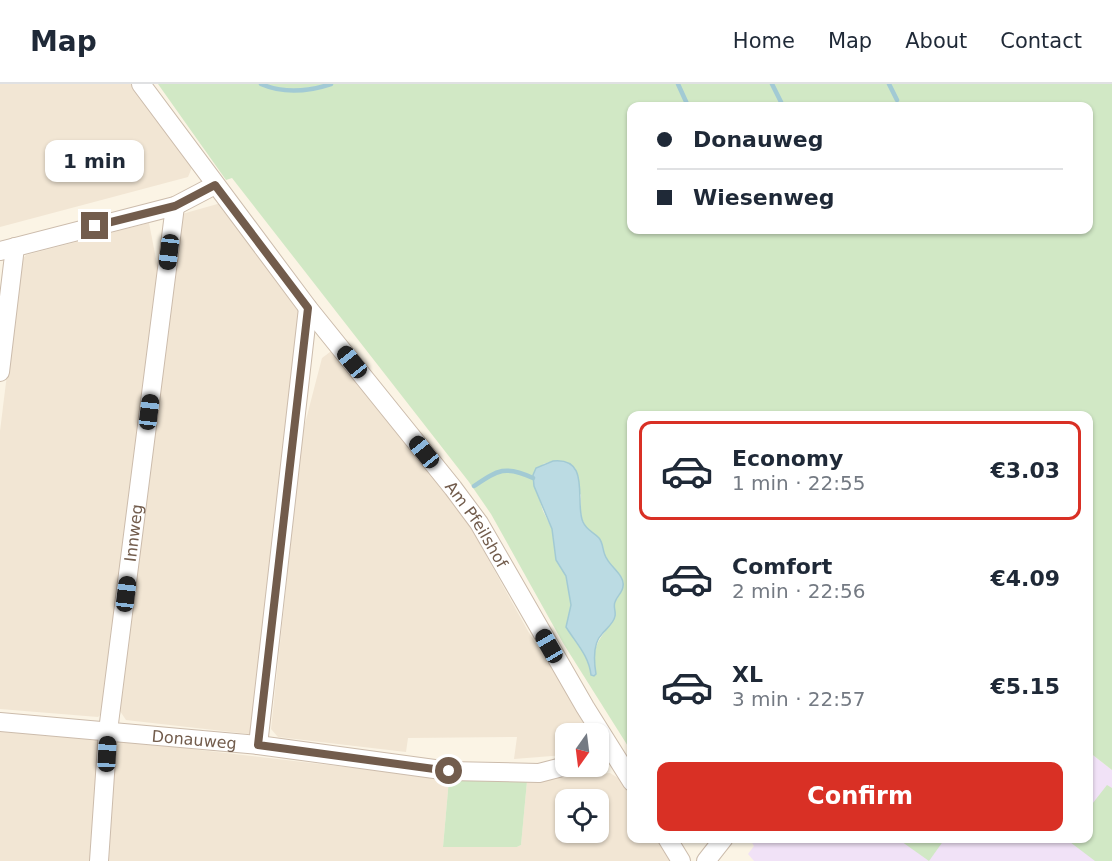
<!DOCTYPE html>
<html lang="en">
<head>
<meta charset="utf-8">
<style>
  body { margin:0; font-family:"DejaVu Sans",sans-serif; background:#f6f6f7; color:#1f2937; height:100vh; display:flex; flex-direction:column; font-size:22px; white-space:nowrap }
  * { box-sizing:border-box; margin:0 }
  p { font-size:20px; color:#747a83 }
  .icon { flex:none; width:33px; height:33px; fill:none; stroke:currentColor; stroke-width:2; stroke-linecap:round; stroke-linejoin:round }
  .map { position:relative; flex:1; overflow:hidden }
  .drawer { position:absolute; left:627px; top:327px; width:466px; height:432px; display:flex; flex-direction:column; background:#fff; border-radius:12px; box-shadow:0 2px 4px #0004 }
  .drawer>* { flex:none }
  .top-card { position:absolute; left:627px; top:18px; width:466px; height:132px; border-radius:12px; box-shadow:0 2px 4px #0004; display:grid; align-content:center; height:132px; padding:0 30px; background:#fff }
  .needle { width:39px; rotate:194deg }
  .tools { position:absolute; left:555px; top:639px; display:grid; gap:12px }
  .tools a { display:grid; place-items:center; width:54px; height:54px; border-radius:12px; background:#fff; box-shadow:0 2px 4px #0004; font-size:30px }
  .end { position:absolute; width:27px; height:27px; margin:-14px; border:8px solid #725c4c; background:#fff; box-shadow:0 0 0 3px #fff }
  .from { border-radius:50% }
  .bubble { position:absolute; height:42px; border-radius:12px; background:#fff; box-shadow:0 2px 4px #0004; font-size:20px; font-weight:600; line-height:42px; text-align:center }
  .car { position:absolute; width:18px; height:36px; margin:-18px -9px; border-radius:8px; box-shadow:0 0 4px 2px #0007; background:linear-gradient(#222 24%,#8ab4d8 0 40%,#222 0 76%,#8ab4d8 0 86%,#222 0) }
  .top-card b { display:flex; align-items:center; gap:21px; height:57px; font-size:22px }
  .top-card b+b { border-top:2px solid #e0e1e3 }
  .top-card i { width:15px; height:15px; background:#1f2937 }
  ul { padding:10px 0 0; list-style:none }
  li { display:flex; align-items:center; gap:18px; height:99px; margin:0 12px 9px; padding:0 18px; border:3px solid transparent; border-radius:12px }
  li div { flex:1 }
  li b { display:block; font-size:22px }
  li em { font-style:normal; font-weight:600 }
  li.current { border-color:#d93025 }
  li>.icon { width:54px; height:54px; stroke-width:1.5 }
  .cta { display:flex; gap:12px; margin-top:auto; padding:12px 30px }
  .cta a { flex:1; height:69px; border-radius:12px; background:#d93025; color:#fff; font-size:24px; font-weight:600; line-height:69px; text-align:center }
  header { display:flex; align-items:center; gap:36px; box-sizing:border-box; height:84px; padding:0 30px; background:#fff; border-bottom:2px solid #e0e1e3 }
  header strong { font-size:28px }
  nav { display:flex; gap:33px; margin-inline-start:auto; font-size:21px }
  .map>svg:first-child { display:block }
  .residential { fill:#f2e6d4; fill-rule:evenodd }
  .education { fill:#f1e2f7 }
  .green { fill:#d1e8c5; fill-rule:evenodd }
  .water { fill:#bbdbe3; stroke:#a2cad4; stroke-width:1.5 }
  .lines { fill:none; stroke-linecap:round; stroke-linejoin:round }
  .stream { stroke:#a2cad4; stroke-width:4.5 }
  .street-casing { stroke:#ccbcac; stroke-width:20 }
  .street { stroke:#fff; stroke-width:18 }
  .route { stroke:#725c4c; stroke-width:8 }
  .labels { text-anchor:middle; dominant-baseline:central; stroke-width:4.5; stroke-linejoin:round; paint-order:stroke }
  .street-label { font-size:16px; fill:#725c4c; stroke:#fef8eb }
</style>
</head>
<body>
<header>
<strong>Map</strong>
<nav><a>Home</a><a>Map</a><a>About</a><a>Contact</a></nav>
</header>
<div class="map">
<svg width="1112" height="777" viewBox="0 0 1112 777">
  <rect width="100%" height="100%" fill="#fbf4e5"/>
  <g class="residential">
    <polygon points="0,0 131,0 193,81 188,93 0,143"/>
    <polygon points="221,119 301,222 257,643 249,650 126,636 120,627 182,130"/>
    <polygon points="149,139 158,185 106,626 98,633 0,625 0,347 21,177 26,171"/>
    <polygon points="334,265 467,437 528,547 592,649 566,650 565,671 514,675 517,653 408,654 406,668 278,653 271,645 302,351 322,274"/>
    <polygon points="0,646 94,654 101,662 92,777 0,777"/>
    <path d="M122,657l327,38 -6,68h74l4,-2 6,-64 83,-8 13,8 8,14 1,43 27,1 14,22h-566l8,-113zM566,716h32v32h-32z"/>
  </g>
  <polygon class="education" points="1089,668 1112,686 1112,777 754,777 748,770 754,762 749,754 1089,754"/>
  <g class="green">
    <path d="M158,0h954v686l-23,-18v-336h-457l-1,335 -68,-108 -72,-129 -22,-32 -237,-304 -6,2zM632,22h457v124h-457zM553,377l28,34c-2,18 0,32 16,42l24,55 -7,12 1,13c-15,24 -24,25 -19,56l-5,1c-2,-18 -14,-32 -25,-47l5,-22 -5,-29 -10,-16 -4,-31 -9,-18 -6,-20 6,-27z"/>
    <polygon points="449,695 527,697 521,761 517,763 443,763"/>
    <polygon points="1107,701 1112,704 1112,777 1095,777 1066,755 1089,754 1089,724"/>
    <polygon points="942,754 944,756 929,777 898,755"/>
  </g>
  <path class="water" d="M553,377c39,-4 21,42 30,61 4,9 11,10 16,16 5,6 3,14 8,21 4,8 18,17 16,27 0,6 -6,10 -8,16 -2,5 1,9 0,14 -1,7 -9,13 -13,18 -9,9 -8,28 -6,40l-2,2 -3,-1c-2,-19 -15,-32 -25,-48l5,-22 -5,-29 -10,-16 -4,-31 -18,-43 -1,-11 3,-7z"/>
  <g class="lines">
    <g class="stream">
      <path d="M261,0c23,10 46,8 70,0"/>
      <polyline points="678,0 688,22"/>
      <polyline points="772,0 783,22"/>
      <polyline points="889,0 897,16"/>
      <path d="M474,402c24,-16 31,-21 59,-8"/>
    </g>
    <g class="street-casing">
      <g id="street">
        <path id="s1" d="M141,0l167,224 145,180 26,35 106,184 47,75"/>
        <polyline points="0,167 175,122 215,101"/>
        <polyline points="0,288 15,163"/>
        <path id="s2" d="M0,638l258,23 191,26 90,2 27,-7"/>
        <polyline points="258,661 308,224"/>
        <polyline points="667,754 681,777"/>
        <path id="s3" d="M99,777l9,-130 67,-525"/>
        <polyline points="706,777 724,754"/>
      </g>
    </g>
    <use href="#street" class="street"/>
  </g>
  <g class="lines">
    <polyline class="route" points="95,142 175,122 215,101 308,224 258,661 449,687"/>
  </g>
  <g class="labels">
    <g class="street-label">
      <text stroke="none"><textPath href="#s1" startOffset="554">Am Pfeilshof</textPath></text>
      <text stroke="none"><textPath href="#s3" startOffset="330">Innweg</textPath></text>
      <text stroke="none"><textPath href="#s2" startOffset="195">Donauweg</textPath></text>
    </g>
  </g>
</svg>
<div class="tools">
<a><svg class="needle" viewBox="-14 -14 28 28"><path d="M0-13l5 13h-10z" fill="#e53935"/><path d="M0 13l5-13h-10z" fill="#747a83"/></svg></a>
<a><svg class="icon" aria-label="locate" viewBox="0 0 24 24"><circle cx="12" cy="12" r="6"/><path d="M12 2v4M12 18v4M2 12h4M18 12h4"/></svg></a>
</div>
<i class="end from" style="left:449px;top:687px"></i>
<i class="end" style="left:95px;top:142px"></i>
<div class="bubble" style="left:45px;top:56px;width:99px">1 min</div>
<i class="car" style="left:169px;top:168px;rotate:187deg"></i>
<i class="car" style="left:352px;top:278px;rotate:321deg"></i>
<i class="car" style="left:149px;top:328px;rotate:7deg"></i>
<i class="car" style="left:424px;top:368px;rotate:321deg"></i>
<i class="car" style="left:126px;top:510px;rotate:7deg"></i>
<i class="car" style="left:549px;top:562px;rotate:330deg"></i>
<i class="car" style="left:107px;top:670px;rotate:3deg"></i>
<div class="top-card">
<b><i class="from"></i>Donauweg</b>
<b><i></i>Wiesenweg</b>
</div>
<section class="drawer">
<ul>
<li class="current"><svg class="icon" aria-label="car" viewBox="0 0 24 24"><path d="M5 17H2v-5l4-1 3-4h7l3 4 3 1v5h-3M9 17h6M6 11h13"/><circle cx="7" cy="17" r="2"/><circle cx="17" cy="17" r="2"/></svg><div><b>Economy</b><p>1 min · 22:55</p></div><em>€3.03</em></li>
<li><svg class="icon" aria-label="car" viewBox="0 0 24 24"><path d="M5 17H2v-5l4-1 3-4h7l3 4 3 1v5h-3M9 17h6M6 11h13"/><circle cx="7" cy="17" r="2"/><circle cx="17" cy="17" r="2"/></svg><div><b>Comfort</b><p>2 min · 22:56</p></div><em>€4.09</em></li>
<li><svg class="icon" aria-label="car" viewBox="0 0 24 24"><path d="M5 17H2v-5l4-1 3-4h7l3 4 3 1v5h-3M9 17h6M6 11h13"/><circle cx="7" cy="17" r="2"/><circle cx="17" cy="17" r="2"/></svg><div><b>XL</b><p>3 min · 22:57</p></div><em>€5.15</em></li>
</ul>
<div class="cta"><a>Confirm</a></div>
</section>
</div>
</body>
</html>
